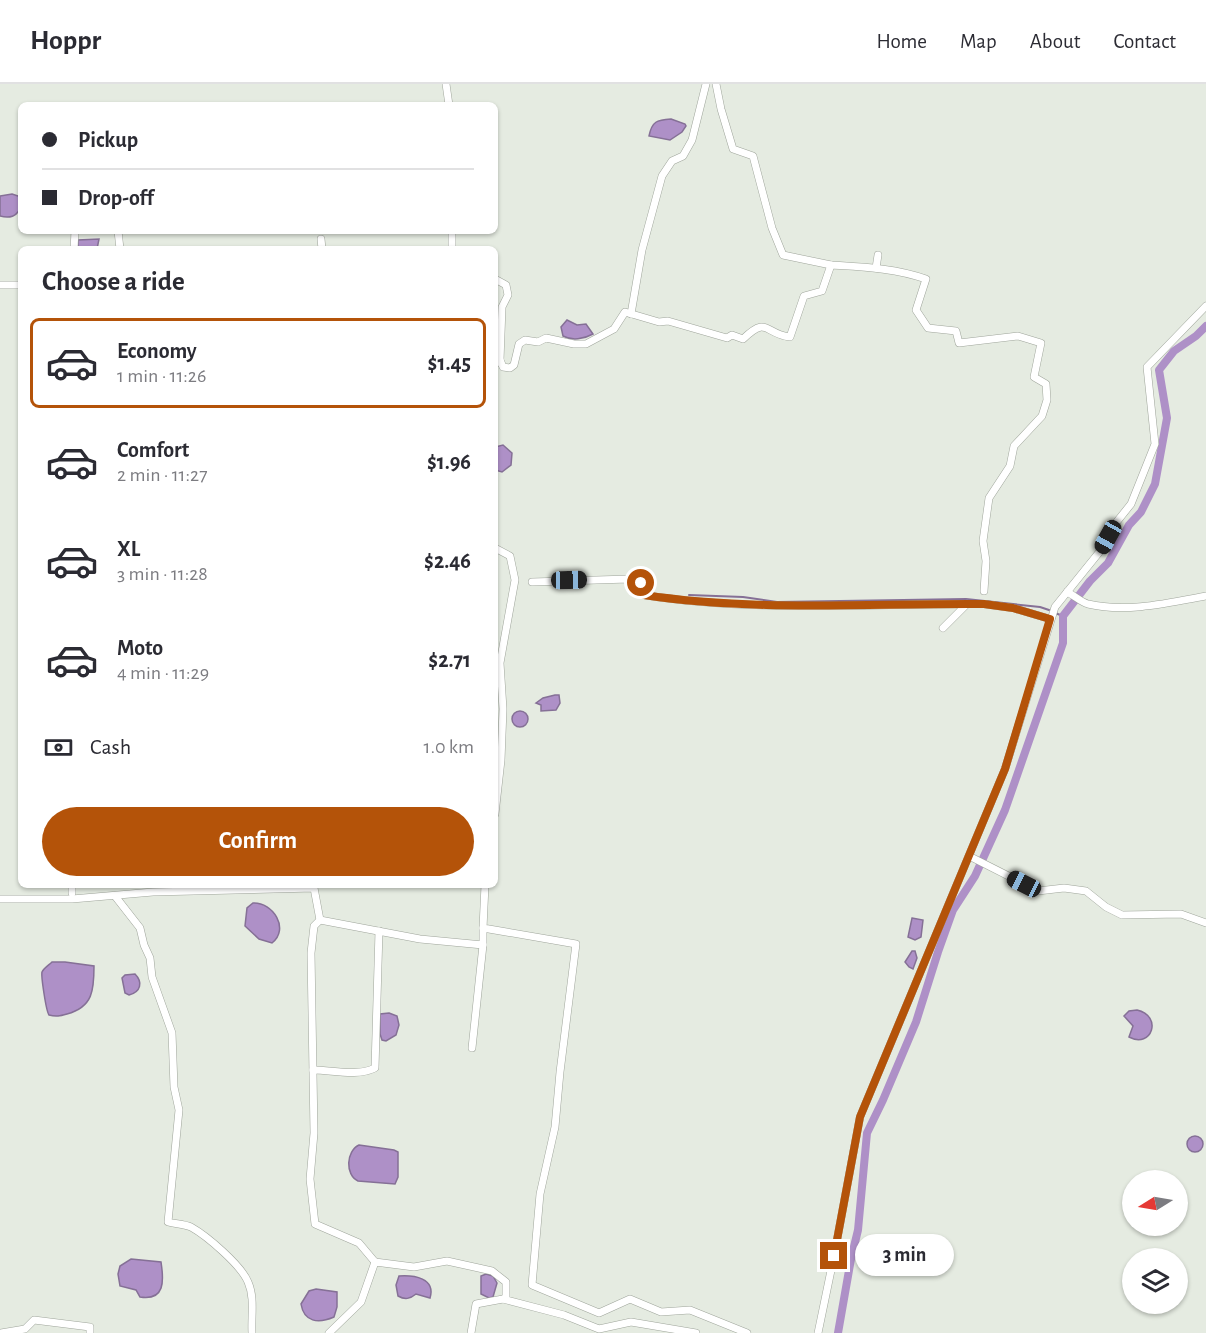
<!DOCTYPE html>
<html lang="en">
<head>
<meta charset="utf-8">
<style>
  body { margin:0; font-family:"Alegreya Sans",sans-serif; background:#f7f7f7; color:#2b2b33; height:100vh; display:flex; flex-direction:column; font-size:22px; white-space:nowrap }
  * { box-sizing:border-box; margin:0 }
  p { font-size:20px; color:#7c7c81 }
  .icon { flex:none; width:33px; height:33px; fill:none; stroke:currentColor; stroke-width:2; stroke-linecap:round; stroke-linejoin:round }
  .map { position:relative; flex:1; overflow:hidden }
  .side { position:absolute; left:18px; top:162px; width:480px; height:642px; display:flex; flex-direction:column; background:#fff; border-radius:9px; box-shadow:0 2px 4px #0004 }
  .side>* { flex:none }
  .guide { position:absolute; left:18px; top:18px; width:480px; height:132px; border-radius:9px; box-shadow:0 2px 4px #0004; display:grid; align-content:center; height:132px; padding:0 24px; background:#fff }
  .needle { width:39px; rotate:259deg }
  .fabs { position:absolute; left:1122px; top:1086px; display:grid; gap:12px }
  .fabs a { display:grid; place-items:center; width:66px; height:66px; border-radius:50%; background:#fff; box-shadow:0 2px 4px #0004; font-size:30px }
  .end { position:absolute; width:27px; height:27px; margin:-14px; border:8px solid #b45309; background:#fff; box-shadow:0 0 0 3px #fff }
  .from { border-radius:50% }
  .bubble { position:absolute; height:42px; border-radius:21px; background:#fff; box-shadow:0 2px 4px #0004; font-size:20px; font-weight:700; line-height:42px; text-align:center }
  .car { position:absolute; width:18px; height:36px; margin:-18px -9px; border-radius:8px; box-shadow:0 0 4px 2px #0007; background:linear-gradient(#222 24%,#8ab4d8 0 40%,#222 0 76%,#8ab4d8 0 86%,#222 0) }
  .guide b { display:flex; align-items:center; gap:21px; height:57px; font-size:22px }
  .guide b+b { border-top:2px solid #e1e1e2 }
  .guide i { width:15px; height:15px; background:#2b2b33 }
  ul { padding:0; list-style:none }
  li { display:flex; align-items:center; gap:18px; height:90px; margin:0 12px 9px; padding:0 12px; border:3px solid transparent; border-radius:9px }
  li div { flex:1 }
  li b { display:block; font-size:22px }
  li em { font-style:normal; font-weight:700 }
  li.on { border-color:#b45309 }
  li>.icon { width:54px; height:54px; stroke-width:1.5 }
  h2 { padding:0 24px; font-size:27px; line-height:72px }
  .pay { display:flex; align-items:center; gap:15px; height:66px; padding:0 24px; font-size:22px }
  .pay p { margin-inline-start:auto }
  .button { display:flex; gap:12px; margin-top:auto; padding:12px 24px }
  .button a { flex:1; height:69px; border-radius:36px; background:#b45309; color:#fff; font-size:24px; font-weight:700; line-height:69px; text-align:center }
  header { display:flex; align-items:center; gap:36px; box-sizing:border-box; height:84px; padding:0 30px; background:#fff; border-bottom:2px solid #e1e1e2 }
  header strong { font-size:28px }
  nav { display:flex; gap:33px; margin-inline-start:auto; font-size:21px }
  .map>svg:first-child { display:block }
  .water { fill:#ae90c7; stroke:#857096; stroke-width:1.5 }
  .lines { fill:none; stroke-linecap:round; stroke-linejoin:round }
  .stream { stroke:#857096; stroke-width:2 }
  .canal { stroke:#ae90c7; stroke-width:8 }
  .street-casing { stroke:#9fa59b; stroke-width:8 }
  .street { stroke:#fff; stroke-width:7 }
  .route { stroke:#b45309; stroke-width:8 }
</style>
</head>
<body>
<header>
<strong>Hoppr</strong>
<nav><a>Home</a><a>Map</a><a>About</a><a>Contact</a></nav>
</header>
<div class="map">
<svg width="1206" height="1249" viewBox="0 0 1206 1249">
  <rect width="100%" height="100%" fill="#e5ebe1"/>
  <g class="water">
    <path d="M671,35l14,5 1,2 -4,6 -12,8 -21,-4c3,-15 8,-16 22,-17z"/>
    <path d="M12,110l9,3c1,15 -6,23 -21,19v-20z"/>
    <polygon points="99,155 97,165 78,165 78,156"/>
    <path d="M567,236l10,5 9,-1 7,10c-9,5 -21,7 -30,2l-2,-9z"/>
    <polygon points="503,361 512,369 511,381 502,388 495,386 495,363"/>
    <polygon points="555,611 559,611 560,619 556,626 541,627 541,621 536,619 543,614"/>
    <circle cx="520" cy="635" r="8"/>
    <path d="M253,819c20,-1 37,26 19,40l-13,-4 -14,-13 2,-18z"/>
    <polygon points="912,834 923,836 921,853 915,856 908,853"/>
    <polygon points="912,867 915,867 917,874 913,885 909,883 905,878"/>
    <path d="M52,878h13l29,4c0,24 -1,41 -27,48 -7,2 -11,3 -18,1 -3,-4 -8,-39 -7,-43 2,-4 7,-7 10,-10z"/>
    <path d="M135,890c8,8 6,18 -6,21l-4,-2 -3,-15 3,-3z"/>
    <path d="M1137,926c26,6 15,39 -8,27l4,-11 -9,-10 5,-5z"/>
    <polygon points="389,929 397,932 399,941 396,951 386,957 382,956 380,950 380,930"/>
    <circle cx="1195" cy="1060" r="8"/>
    <path d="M359,1061l35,5 4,2v25l-3,7 -37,-3c-13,-6 -12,-30 1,-36z"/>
    <path d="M131,1175l30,3c3,19 4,39 -21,35l-4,-7 -16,-4 -2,-12 2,-8z"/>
    <polygon points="486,1190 493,1192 497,1199 493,1213 489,1214 481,1210 481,1192"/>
    <path d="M399,1192c15,-1 37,2 31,22l-14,-4c-6,5 -11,6 -18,2l-2,-11z"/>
    <path d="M316,1205l21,3v15l-3,10c-16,7 -30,5 -33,-13l8,-13z"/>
  </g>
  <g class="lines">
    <g class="stream">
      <polyline points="689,511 743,513 777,518 966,515 1040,523 1049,526"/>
      <polyline points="1055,529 1063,532"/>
    </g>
    <polyline class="canal" points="838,1249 851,1175 858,1146 867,1049 883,1016 916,938 938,868 953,826 975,792 1005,726 1063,559 1063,532 1090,497 1108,479 1129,441 1141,428 1155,400 1167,334 1159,286 1174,267 1196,252 1206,242"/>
    <g class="street-casing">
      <g id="street">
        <polyline points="446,0 449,21"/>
        <polyline points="716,0 721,25 733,65 753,72 772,144 783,171 831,181"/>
        <polyline points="118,147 120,165"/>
        <polyline points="321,155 322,165"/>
        <polyline points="74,165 75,147"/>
        <polyline points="452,165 452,147"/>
        <polyline points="876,184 878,171"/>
        <polyline points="495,195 506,201 508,211 502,223 500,276 495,280"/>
        <polyline points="0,201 21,201"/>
        <polyline points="631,230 642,166 662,92 672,77 683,72 692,56 706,0"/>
        <path d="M500,276l3,7 7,1 4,-3 5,-21 6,-4 13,2 8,-4 28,6h12l28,-15 11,-17 34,10 9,-1 59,17 5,-3 11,4c25,-24 21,-5 47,-2l14,-41 18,-5 9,-26c32,2 64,3 95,14l-10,31 12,18 28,3 3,12 59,-7 23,7 -7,34 12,7 1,16 -5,16 -28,30 -4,20 -21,32 -6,43 3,20 -2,30"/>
        <polyline points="495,464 510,472 515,496 500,579 503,625 501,676 495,730"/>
        <path d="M532,498l97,-3 12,4 3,12c112,18 228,8 340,9l29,4 37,11"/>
        <path d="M1067,508c8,4 14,10 21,12 38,9 80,-1 118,-8"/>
        <polyline points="943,544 967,520"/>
        <polyline points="969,772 1038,807 1064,804 1086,807 1106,823 1122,831 1181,830 1206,839"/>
        <polyline points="485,801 483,844 576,860 560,988 555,1043 540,1110 532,1201 599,1229 630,1215 661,1228 690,1226 747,1249"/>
        <polyline points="72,809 72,801"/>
        <path d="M115,812l25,32 4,17 6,13 2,19 20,56 2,54 5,23 -11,112c7,2 16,2 23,5 16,9 50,38 57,55 7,16 3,34 4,51"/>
        <polyline points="0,815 72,815 153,808 314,804 320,836 420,855 483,861 483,844"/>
        <polyline points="320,836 314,842 311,869 314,1049 310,1095 315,1140 359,1159 375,1178"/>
        <polyline points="472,964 483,861"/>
        <path d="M313,986c20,0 43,7 62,-2l4,-137"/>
        <polyline points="1,1249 25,1245 34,1236 90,1243 90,1249"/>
        <polyline points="329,1249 361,1218 375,1178 414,1183 447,1177 492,1187 506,1198 506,1214 503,1215 564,1231 599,1245 631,1238 696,1249"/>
        <polyline points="471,1249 476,1220 503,1215"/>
        <polyline points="818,1249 834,1172 860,1033 1005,685 1055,523 1101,466 1115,440 1131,420 1155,360 1147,283 1206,222"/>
      </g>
    </g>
    <use href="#street" class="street"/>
  </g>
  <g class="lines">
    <path class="route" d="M641,499l3,12c112,17 227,8 340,9l29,4 37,11 -45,150 -145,348 -26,139"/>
  </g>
</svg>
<div class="fabs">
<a><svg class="needle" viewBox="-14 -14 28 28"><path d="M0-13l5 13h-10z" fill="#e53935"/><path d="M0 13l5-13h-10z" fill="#7c7c81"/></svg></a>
<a><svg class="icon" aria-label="layers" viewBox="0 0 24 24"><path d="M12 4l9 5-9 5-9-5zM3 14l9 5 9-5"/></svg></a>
</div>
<i class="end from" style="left:641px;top:499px"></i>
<i class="end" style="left:834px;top:1172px"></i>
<div class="bubble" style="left:855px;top:1150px;width:99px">3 min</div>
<i class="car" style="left:1108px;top:453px;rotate:209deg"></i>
<i class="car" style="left:569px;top:496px;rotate:89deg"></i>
<i class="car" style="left:1024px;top:800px;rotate:297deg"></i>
<div class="guide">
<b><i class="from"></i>Pickup</b>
<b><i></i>Drop-off</b>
</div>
<section class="side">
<h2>Choose a ride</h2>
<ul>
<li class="on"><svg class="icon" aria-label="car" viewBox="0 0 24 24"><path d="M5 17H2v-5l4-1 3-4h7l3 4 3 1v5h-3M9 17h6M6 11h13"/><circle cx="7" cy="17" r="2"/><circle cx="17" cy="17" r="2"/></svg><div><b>Economy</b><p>1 min · 11:26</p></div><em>$1.45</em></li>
<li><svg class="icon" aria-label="car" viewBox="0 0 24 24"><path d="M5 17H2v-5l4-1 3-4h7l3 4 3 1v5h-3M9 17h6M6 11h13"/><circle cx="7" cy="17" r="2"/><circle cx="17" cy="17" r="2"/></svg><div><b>Comfort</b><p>2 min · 11:27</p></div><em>$1.96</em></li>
<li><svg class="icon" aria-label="car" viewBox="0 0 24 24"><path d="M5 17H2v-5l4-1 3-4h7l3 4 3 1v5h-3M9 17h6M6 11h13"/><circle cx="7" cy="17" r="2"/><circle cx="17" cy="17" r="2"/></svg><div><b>XL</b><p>3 min · 11:28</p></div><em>$2.46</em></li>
<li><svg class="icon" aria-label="car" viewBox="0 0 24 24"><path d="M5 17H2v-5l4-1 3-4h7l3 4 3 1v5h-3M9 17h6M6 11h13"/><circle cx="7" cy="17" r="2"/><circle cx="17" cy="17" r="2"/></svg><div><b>Moto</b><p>4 min · 11:29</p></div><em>$2.71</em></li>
</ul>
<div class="pay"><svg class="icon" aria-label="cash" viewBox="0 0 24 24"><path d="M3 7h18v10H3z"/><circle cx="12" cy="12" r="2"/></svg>Cash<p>1.0 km</p></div>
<div class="button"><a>Confirm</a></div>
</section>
</div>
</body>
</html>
